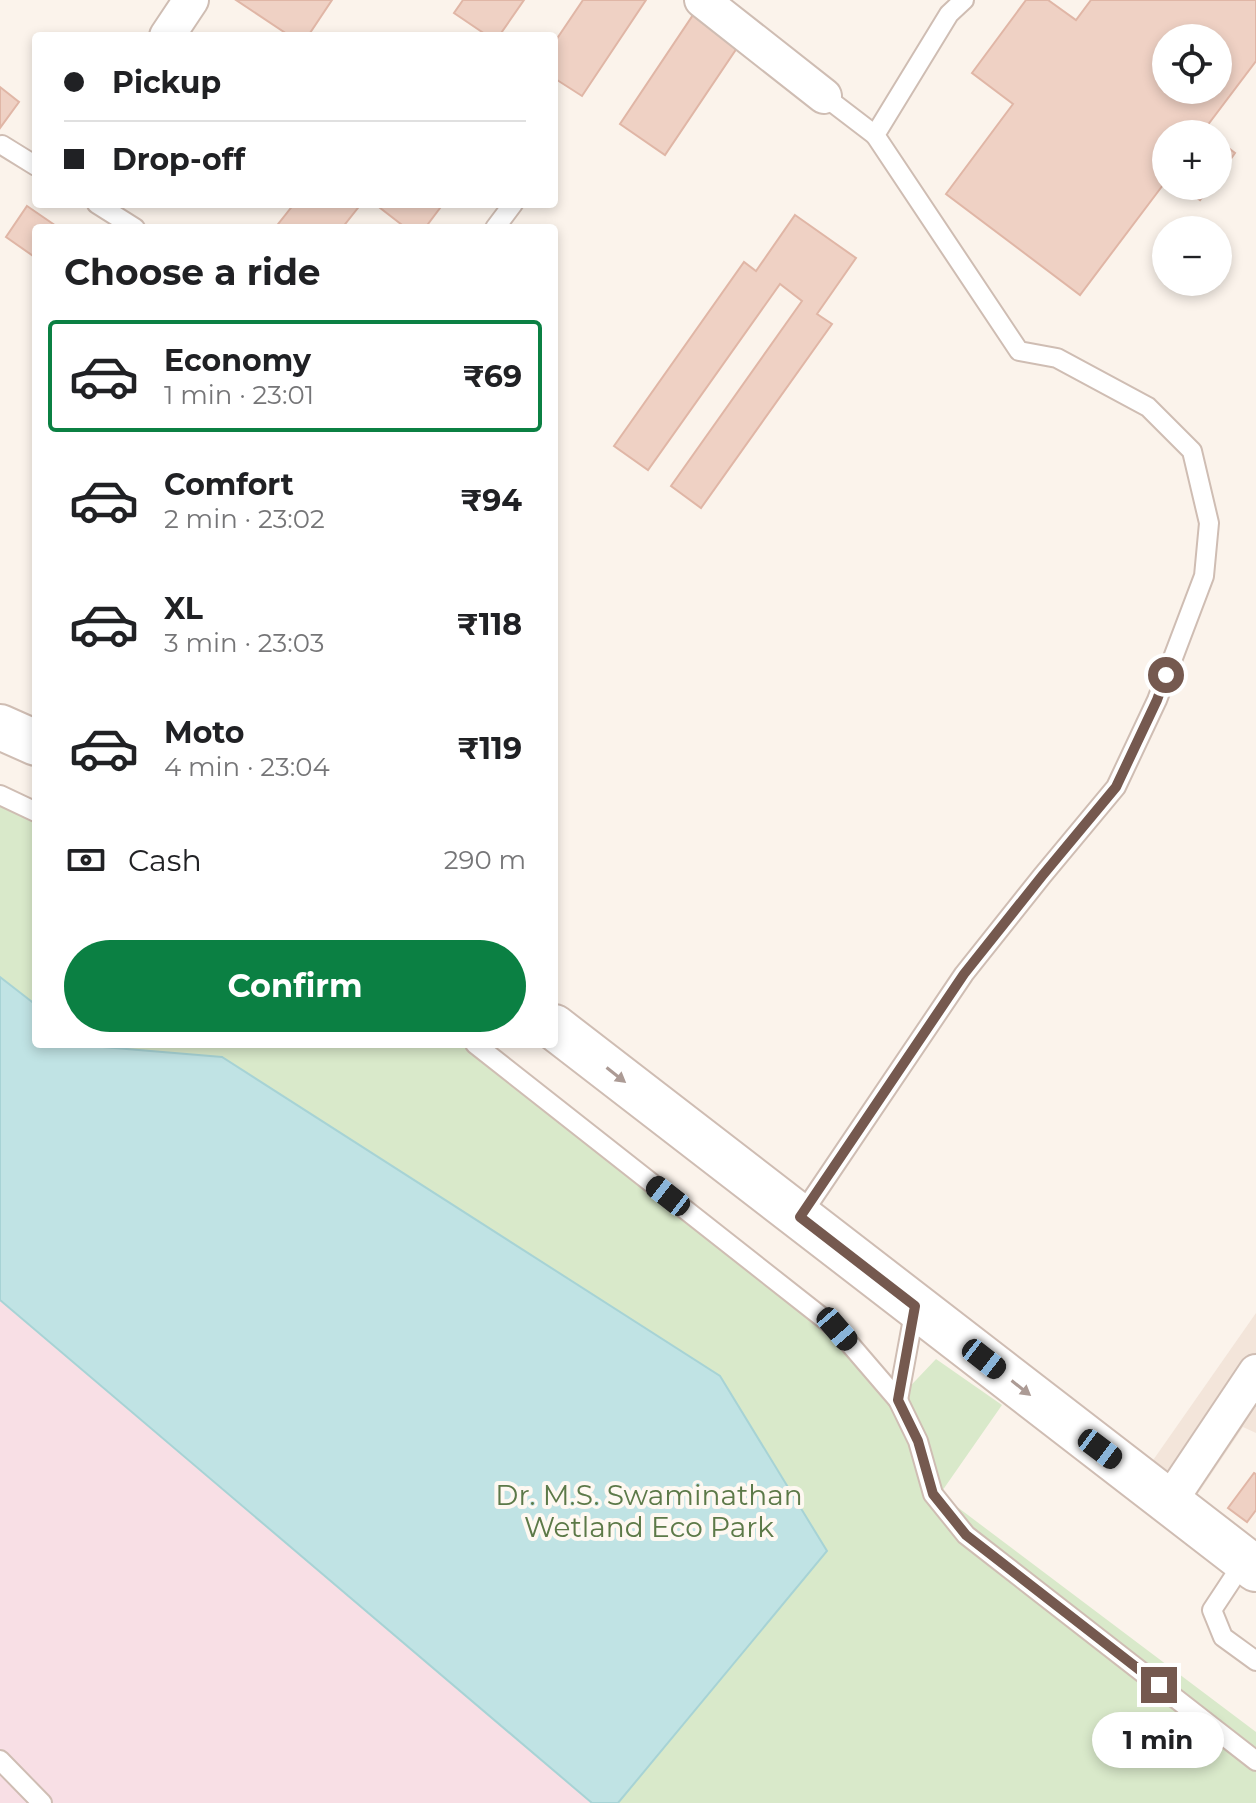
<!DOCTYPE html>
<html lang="en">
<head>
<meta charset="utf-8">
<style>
  body { margin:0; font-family:Montserrat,sans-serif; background:#f6f6f6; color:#202124; height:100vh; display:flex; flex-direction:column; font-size:30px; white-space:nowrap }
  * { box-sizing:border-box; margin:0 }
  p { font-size:26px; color:#757577 }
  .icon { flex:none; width:44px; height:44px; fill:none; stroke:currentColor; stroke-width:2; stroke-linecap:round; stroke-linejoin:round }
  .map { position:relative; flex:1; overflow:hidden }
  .panel { position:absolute; left:32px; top:224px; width:526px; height:824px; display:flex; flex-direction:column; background:#fff; border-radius:8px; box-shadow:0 4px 12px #0003 }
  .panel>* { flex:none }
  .top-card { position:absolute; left:32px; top:32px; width:526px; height:176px; border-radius:8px; box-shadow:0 4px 12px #0003; display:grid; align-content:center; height:176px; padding:0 32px; background:#fff }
  .tools { position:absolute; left:1152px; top:24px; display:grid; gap:16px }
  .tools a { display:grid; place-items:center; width:80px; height:80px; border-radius:50%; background:#fff; box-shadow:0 4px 12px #0003; font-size:40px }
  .end { position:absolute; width:36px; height:36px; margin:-18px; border:10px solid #75594f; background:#fff; box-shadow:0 0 0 4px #fff }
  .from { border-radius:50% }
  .bubble { position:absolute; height:56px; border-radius:28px; background:#fff; box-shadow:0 4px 12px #0003; font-size:26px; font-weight:700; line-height:56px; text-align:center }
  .car { position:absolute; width:24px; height:48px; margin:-24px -12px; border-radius:10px; box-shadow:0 0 6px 2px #0007; background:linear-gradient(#222 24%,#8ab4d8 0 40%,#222 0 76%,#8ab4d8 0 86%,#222 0) }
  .top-card b { display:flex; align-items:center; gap:28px; height:76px; font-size:30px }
  .top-card b+b { border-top:2px solid #e0e0e0 }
  .top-card i { width:20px; height:20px; background:#202124 }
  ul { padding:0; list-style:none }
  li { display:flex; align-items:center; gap:24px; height:112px; margin:0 16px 12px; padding:0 16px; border:4px solid transparent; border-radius:8px }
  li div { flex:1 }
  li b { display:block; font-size:30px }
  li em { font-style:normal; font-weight:700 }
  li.active { border-color:#0b8043 }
  li>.icon { width:72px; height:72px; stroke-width:1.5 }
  h2 { padding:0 32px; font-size:36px; line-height:96px }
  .pay { display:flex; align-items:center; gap:20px; height:88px; padding:0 32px; font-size:30px }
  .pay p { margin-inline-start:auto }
  .cta { display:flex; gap:16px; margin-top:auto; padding:16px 32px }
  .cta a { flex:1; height:92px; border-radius:48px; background:#0b8043; color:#fff; font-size:32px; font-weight:700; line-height:92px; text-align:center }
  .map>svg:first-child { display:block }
  .residential { fill:#f3e5da }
  .medical { fill:#f8dfe5 }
  .green { fill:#d9e9ca }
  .water { fill:#c0e3e4; stroke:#a7d3d5; stroke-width:2 }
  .building { fill:#efd1c4; stroke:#e0b6a6; stroke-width:2; fill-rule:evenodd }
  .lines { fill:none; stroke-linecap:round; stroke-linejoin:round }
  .service-casing { stroke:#cfbdb3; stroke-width:22 }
  .minor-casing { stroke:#cfbdb3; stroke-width:38 }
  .tertiary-casing { stroke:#cfbdb3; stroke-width:48 }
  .service { stroke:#fff; stroke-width:18 }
  .minor { stroke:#fff; stroke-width:34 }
  .tertiary { stroke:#fff; stroke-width:44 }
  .oneway { fill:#ac9b95 }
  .route { stroke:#75594f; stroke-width:10 }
  .labels { text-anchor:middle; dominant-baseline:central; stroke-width:8; stroke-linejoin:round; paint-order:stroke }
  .park-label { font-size:28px; fill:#5c7948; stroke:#fef8f1 }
</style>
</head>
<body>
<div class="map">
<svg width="1256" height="1803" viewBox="0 0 1256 1803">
  <rect width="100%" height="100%" fill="#fbf3eb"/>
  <polygon class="residential" points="1256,1313 1256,1433 1243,1427 1193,1501 1149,1466"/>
  <polygon class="medical" points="0,1300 592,1803 0,1803"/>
  <polygon class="green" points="0,795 36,812 36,1044 475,1044 837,1329 898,1399 936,1359 1002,1405 940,1494 1256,1732 1256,1803 592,1803 0,1300"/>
  <polygon class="water" points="0,977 36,1005 36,1044 87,1044 91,1046 222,1057 720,1376 827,1551 618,1803 592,1803 0,1300"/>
  <g class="building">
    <polygon points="236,0 332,0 308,36 290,36"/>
    <polygon points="463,0 524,0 499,36 488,36 454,13"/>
    <polygon points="583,0 646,0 582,96 554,78 554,43"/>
    <path d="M1026,0h22l28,20 15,-20h165v61l-52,69 6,4h-44v47l-86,114 -134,-101 67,-90 -41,-31zM1166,38h52v52h-52z"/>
    <polygon points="695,12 741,42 665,155 620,124"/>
    <polygon points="0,87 19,102 0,128"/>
    <polygon points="1218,140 1235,153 1218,177"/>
    <polygon points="1181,186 1211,186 1200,200"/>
    <polygon points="294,204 361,204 342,228 275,228"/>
    <polygon points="375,204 443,204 425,228 406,228"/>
    <polygon points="27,206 59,228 36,228 36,258 6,237"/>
    <polygon points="795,215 856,258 817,314 832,324 701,508 671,486 802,301 780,284 648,470 614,446 744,262 756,271"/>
    <polygon points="1254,1473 1256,1474 1256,1510 1247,1522 1228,1508"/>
  </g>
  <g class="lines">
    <g class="service-casing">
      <g id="service">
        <polyline points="824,96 875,135"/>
        <polyline points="2,145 36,166"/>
        <polyline points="97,204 135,228"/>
        <polyline points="495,228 513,204"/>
        <polyline points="0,795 36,812"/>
        <polyline points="475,1044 837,1329 898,1400 918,1441 933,1494 966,1535 1256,1761"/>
        <polyline points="800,1217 964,974 1042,876 1116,787 1157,700 1204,576 1209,523 1192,451 1148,407 1057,358 1019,351 875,135 949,14 964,0"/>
        <polyline points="898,1400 915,1308"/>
        <polyline points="1245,1560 1212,1610 1223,1637 1256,1661"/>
        <polyline points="0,1760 42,1803"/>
      </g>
    </g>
    <g class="minor-casing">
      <g id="minor">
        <polyline points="702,0 824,96"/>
        <polyline points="167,36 191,0"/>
        <polyline points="1169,1502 1256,1372"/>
      </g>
    </g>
    <g class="tertiary-casing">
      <g id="tertiary">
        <polyline points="0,727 36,743"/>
        <polyline points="554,1027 1256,1569"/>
      </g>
    </g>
    <use href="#service" class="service"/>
    <use href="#minor" class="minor"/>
    <use href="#tertiary" class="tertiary"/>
  </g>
  <defs><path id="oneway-solid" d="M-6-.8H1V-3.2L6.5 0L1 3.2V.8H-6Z" transform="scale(2)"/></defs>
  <g class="oneway">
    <use href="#oneway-solid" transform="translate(616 1075) rotate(38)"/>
    <use href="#oneway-solid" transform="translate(1021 1388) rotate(38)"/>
  </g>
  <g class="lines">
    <polyline class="route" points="1159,1685 966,1535 933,1494 918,1441 898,1400 915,1306 800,1217 964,974 1042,876 1116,787 1157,700 1166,675"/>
  </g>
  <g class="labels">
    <g class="park-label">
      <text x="649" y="1495">Dr. M.S. Swaminathan<tspan x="649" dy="32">Wetland Eco Park</tspan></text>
    </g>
  </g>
</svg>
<div class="tools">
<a><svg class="icon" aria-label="locate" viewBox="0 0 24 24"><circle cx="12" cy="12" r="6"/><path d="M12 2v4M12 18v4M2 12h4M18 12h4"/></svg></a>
<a>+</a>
<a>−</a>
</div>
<i class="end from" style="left:1166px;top:675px"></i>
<i class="end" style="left:1159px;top:1685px"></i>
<div class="bubble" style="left:1092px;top:1712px;width:132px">1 min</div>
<i class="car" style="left:668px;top:1196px;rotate:308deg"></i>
<i class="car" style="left:837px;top:1329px;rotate:139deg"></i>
<i class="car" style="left:984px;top:1359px;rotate:128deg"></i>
<i class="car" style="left:1100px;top:1449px;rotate:127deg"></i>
<div class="top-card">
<b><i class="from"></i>Pickup</b>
<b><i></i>Drop-off</b>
</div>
<section class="panel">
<h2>Choose a ride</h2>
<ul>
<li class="active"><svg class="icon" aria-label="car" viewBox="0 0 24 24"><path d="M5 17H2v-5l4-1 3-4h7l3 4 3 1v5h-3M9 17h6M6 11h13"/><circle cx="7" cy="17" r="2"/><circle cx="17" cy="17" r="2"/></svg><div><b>Economy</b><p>1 min · 23:01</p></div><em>₹69</em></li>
<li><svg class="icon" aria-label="car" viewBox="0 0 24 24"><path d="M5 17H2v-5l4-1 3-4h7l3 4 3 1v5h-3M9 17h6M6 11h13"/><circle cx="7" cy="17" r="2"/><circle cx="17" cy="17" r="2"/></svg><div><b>Comfort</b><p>2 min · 23:02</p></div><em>₹94</em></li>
<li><svg class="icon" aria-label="car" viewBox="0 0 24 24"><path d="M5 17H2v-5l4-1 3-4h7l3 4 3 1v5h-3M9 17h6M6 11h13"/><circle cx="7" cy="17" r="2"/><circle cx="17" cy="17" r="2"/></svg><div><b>XL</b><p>3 min · 23:03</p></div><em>₹118</em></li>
<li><svg class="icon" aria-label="car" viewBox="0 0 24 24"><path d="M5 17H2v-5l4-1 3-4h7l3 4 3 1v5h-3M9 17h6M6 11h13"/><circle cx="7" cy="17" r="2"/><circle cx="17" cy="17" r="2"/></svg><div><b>Moto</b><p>4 min · 23:04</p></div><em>₹119</em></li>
</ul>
<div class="pay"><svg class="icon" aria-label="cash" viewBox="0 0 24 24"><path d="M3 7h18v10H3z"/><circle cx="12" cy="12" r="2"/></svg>Cash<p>290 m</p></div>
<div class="cta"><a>Confirm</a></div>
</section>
</div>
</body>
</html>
